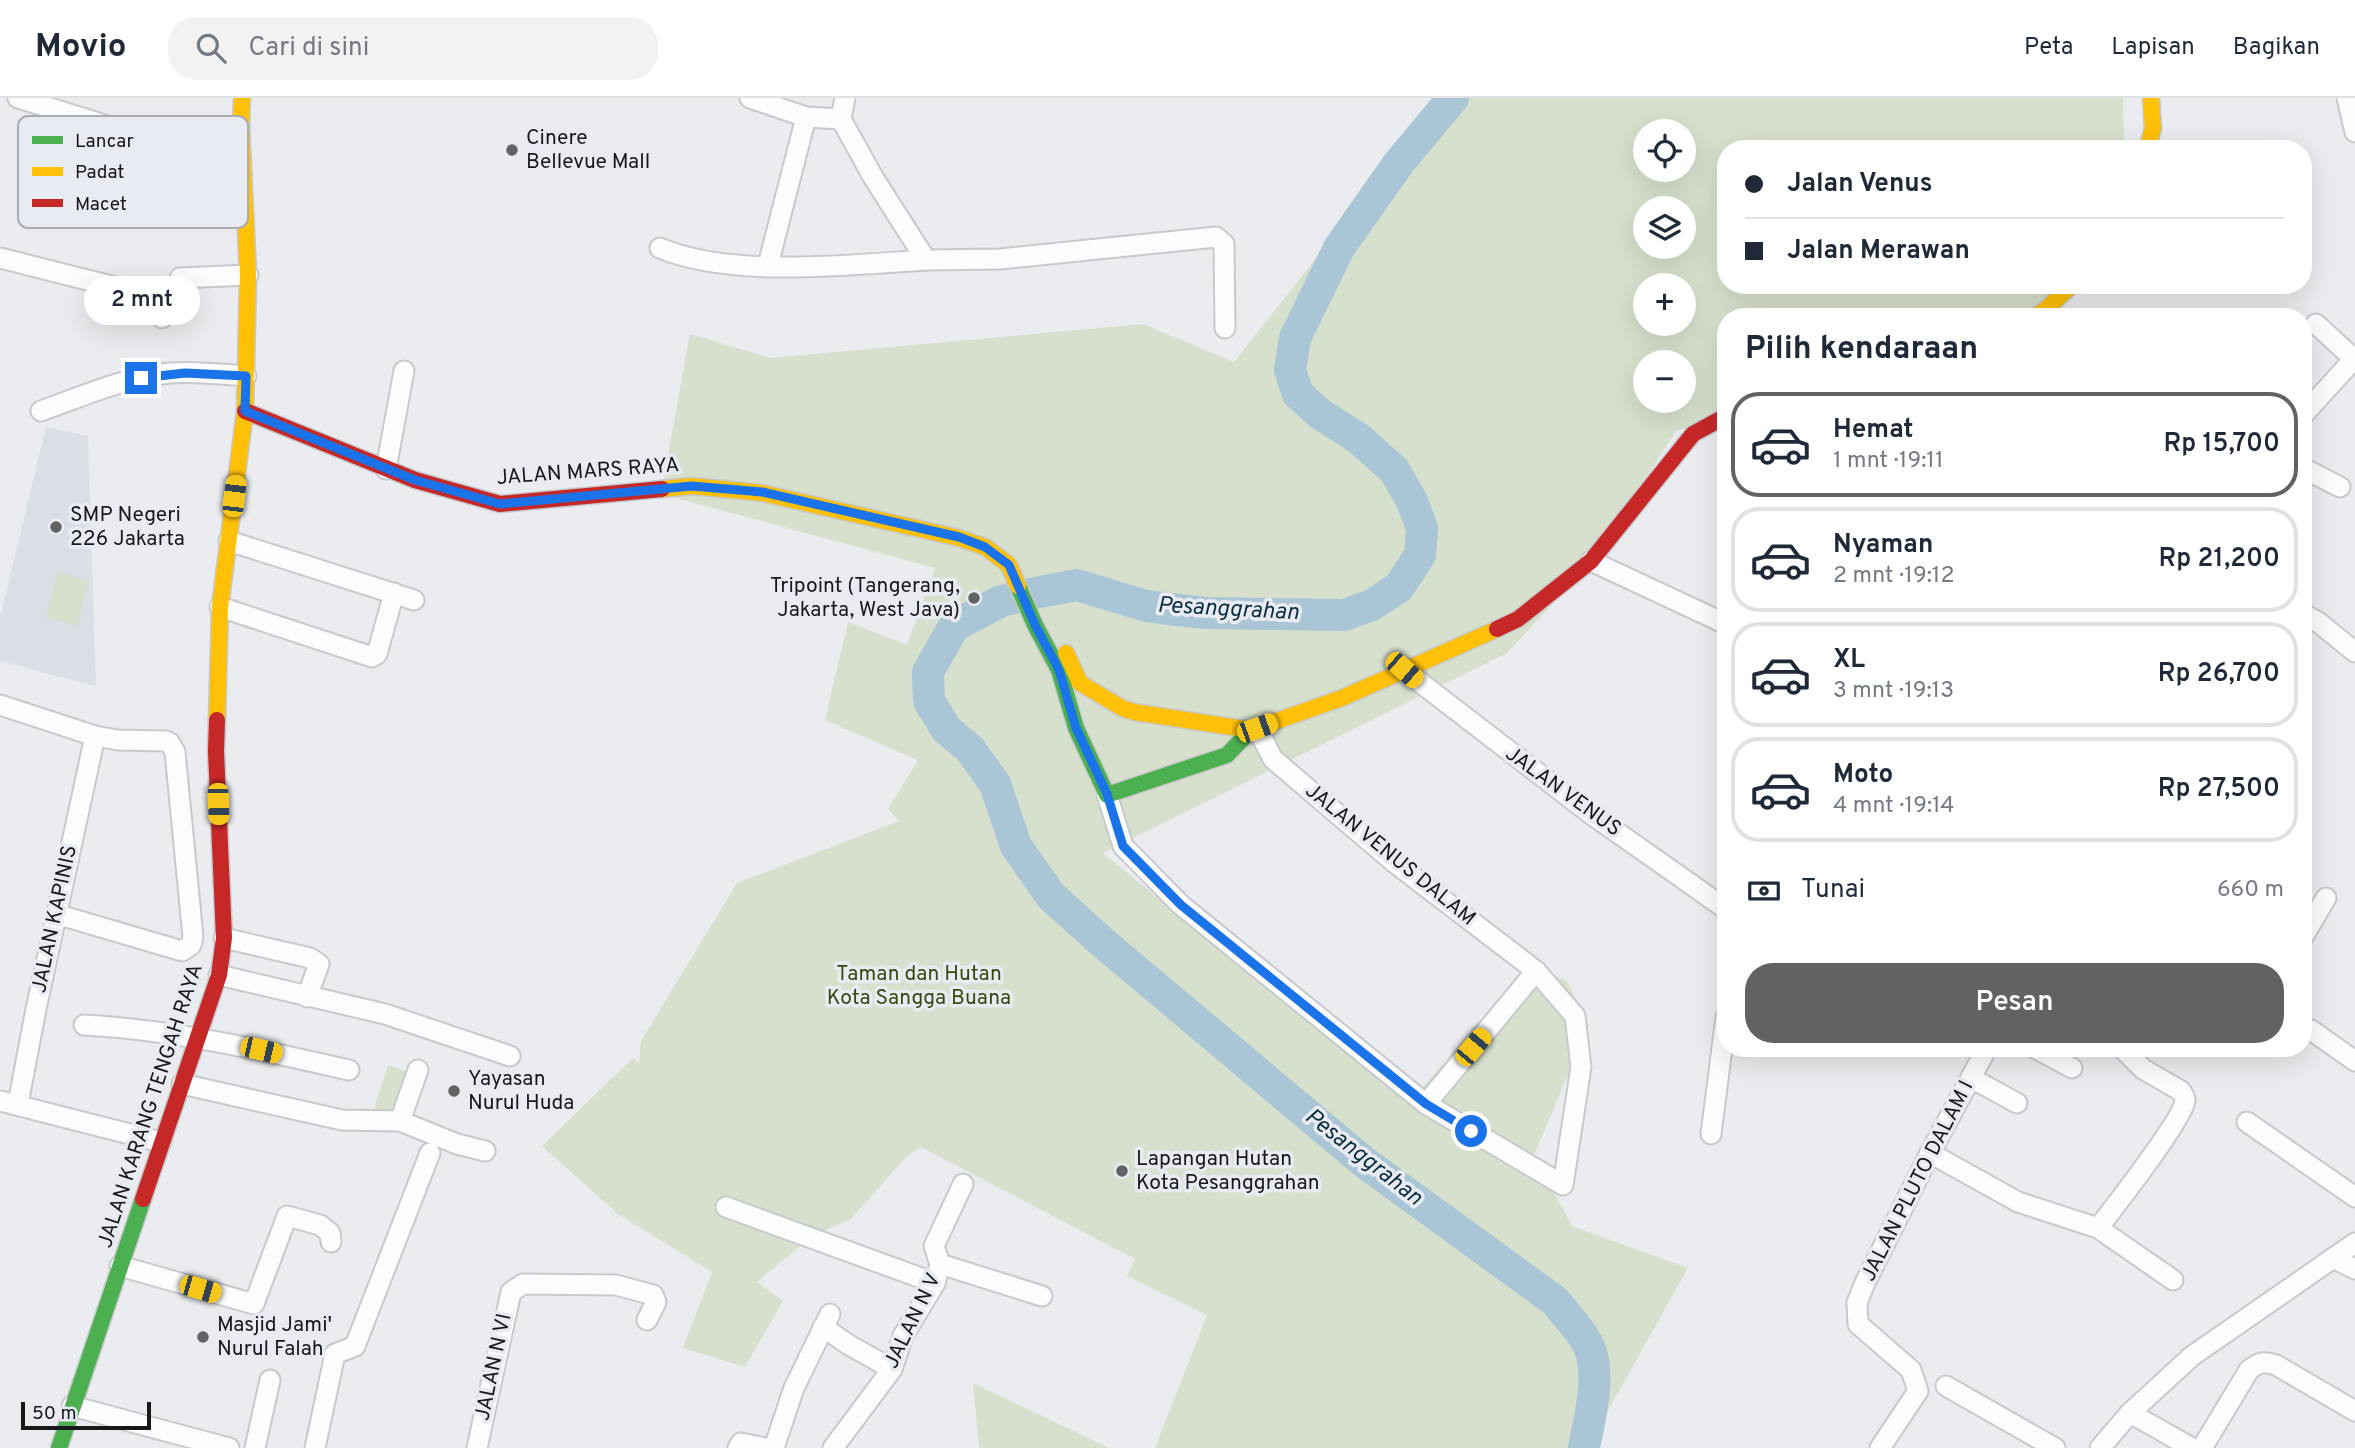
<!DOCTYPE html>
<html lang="id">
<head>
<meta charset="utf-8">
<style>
  body { margin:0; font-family:Overpass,sans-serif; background:#f2f2f3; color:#1f2937; height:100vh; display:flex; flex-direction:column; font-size:26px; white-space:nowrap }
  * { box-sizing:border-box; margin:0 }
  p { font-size:23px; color:#747a83 }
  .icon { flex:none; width:38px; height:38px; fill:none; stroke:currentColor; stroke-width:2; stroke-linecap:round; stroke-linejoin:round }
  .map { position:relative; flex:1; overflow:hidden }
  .details { position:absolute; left:1717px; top:210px; width:595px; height:749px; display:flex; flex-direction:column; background:#fff; border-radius:28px; box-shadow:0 7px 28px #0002 }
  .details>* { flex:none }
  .top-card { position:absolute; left:1717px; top:42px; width:595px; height:154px; border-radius:28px; box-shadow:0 7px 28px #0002; display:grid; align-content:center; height:154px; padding:0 28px; background:#fff }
  .fabs { position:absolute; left:1633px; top:21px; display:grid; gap:14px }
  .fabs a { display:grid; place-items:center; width:63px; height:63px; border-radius:50%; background:#fff; box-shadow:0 7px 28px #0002; font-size:35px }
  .scale { position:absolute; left:21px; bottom:18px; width:130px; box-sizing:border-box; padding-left:7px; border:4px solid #161819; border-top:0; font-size:19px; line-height:24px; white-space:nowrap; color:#161819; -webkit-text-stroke:5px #e8ebf1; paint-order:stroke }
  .end { position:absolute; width:32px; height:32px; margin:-16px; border:9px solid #1a73e8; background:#fff; box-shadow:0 0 0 4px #fff }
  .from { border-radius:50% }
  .bubble { position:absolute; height:49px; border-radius:24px; background:#fff; box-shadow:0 7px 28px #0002; font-size:23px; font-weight:600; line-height:49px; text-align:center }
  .car { position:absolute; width:21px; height:42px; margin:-21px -10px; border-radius:9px; box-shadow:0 0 5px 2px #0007; background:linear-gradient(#f5c518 24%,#345 0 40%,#f5c518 0 76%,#345 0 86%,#f5c518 0) }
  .top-card b { display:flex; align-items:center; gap:24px; height:66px; font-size:26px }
  .top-card b+b { border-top:2px solid #e0e1e3 }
  .top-card i { width:18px; height:18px; background:#1f2937 }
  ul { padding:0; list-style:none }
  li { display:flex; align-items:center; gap:21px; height:105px; margin:0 14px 10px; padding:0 14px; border:4px solid #e0e1e3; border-radius:28px }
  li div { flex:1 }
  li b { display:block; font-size:26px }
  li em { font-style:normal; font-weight:600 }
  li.active { border-color:#606264 }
  li>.icon { width:63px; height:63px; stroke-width:1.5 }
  h2 { padding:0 28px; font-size:32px; line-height:84px }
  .pay { display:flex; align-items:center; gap:18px; height:77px; padding:0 28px; font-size:26px }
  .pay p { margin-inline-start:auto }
  .primary-button { display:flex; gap:14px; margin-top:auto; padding:14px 28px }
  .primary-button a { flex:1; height:80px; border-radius:28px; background:#606264; color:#fff; font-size:28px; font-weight:600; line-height:80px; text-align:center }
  header { display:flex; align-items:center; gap:42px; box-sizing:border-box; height:98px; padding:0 35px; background:#fff; border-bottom:2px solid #e0e1e3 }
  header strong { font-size:33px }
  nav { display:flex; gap:38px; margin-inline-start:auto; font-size:24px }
  .search { width:490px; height:63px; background:#f2f2f3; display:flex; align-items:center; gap:18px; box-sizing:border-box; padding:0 24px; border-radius:28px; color:#747a83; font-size:26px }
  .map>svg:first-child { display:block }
  .built { fill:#dadfe6 }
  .green { fill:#d7e0cd; fill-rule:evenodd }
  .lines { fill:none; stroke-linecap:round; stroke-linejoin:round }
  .river { stroke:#a9c5d6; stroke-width:32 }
  .street-casing { stroke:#c8c9cc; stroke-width:23 }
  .fast-casing { stroke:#c8c9cc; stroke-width:19 }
  .slow-casing { stroke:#c8c9cc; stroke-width:19 }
  .jam-casing { stroke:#c8c9cc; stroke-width:19 }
  .street { stroke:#fcfcfd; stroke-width:19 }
  .fast { stroke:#4caf50; stroke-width:16 }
  .slow { stroke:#ffc107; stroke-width:16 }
  .jam { stroke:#c62828; stroke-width:16 }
  .route { stroke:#1a73e8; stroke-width:9 }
  .poi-dot { fill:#606264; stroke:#e8ebf1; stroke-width:2.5 }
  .labels { text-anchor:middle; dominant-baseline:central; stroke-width:7; stroke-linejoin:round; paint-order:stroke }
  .poi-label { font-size:21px; fill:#161819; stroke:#e8ebf1; text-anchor:start }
  .street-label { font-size:21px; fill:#161819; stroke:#e8ebf1 }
  .park-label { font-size:21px; fill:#37490f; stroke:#e8ebf1 }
  .water-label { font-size:23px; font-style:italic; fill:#0b2e40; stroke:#e8ebf1 }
  .key { fill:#e8ebf1; stroke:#a9acb0; stroke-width:2 }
  .key-label { font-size:19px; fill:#161819 }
</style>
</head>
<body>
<header>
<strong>Movio</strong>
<div class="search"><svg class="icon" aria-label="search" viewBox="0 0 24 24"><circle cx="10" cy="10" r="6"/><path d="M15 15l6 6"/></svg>Cari di sini</div>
<nav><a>Peta</a><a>Lapisan</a><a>Bagikan</a></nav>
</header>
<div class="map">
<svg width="2355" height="1350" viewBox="0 0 2355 1350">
  <rect width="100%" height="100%" fill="#eaecef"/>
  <polygon class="built" points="46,329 88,338 96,588 0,563 0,520"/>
  <g class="green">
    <path d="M1443,0h680l1,51h-398v136h337l-41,32h-296l-1,99 -49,15 -82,128 -87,94 -404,200 306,250 120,-139 38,17 22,44 -55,130 38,71 116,42 -101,180h-432l52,-133 -80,-39 8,-17 -214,-112 -14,9 -58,65 -6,1 -32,15 -54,45 26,19 -38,66 -62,-19 29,-76 -94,-58 -76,-68 91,-88 6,5 2,-22 96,-158 162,-62 -11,-12 30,-49 -93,-40 23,-98 59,23 28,-77 -274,-74 29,-160 81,24 372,-34 91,38zM1645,33h39v39h-39zM1645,110h39v39h-39zM1645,187h39v39h-39zM1645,264h39v39h-39z"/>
    <polygon points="58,474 89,483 77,528 46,520"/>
    <polygon points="388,967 415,976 400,1020 374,1011"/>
    <polygon points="973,1285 1109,1350 979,1350"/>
  </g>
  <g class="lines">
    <path class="river" d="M1453,0l-55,66 -59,84 -44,90 -5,32 8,24 22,20 38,24 36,32 18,31 10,27 -2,27 -21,32 -27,18 -28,10 -138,-2 -28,-3 -32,-4 -69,-21 -42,8 -34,8 -47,25 -26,46 1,29 18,29 23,19 25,35 21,62 35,50 51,46 262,220 191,139c13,17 35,37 38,59 5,29 -4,60 -9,88"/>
    <g class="street-casing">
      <g id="street">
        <polyline points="18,0 153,42"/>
        <polyline points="750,0 806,19 841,21"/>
        <polyline points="845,0 841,21 873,79 926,162 1000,161 1216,139 1224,146 1225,230"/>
        <polyline points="2347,0 2355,34"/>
        <path d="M660,150c70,30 190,17 266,12"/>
        <polyline points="0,160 139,195 151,202 162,220"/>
        <polyline points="768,167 806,19"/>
        <polyline points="180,180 248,177"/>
        <polyline points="2316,226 2354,261"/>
        <path d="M41,313c42,-15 84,-34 129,-38 25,-2 51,1 76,3"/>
        <polyline points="2303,317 2355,260"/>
        <polyline points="2303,370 2340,389"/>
        <polyline points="386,371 404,273"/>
        <polyline points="229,443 414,502"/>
        <polyline points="1591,463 1726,526"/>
        <polyline points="220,509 372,559 377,556 394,495"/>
        <polyline points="2303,516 2318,524 2355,554"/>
        <polyline points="1404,572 1591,716 1726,811"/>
        <polyline points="0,607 95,638 118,642 166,643 170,645 175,654 193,839 191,847 182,853 56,816"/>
        <polyline points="1107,697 1123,748 1181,807 1426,1006 1563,1087 1581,969 1575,918 1536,873 1395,765 1273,661 1257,630"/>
        <polyline points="2303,839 2326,800"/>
        <polyline points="224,840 310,860 319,866 307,899"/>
        <polyline points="219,877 385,916 510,958"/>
        <path d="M84,927c92,5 176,25 265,45"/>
        <polyline points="2311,932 2355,963"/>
        <polyline points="2035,950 2072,970"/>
        <polyline points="1971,980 2017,1005"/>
        <polyline points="182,986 342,1022 400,1023 457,1046 485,1053"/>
        <polyline points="0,1003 161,1044"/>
        <polyline points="18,1006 36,911 95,638"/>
        <polyline points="1426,1006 1536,873"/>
        <polyline points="400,1023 418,972"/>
        <polyline points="2247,1024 2355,1099"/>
        <polyline points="1711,1036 1726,919"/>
        <polyline points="1930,1055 2018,1104 2098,1130 2173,1182"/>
        <polyline points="726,1109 935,1185"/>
        <path d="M2098,1130c15,-19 85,-109 87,-127 0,-5 -2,-6 -4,-10l-38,-22 -21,-21"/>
        <polyline points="2333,1160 2355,1171"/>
        <polyline points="940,1166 1042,1198"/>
        <polyline points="120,1168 254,1206 287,1118 320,1127 330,1135 331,1144"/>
        <polyline points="823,1229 849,1247 892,1271"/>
        <polyline points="1946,1288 2055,1350"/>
        <polyline points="72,1308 229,1350"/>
        <polyline points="2130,1315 2192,1258 2355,1145"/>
        <polyline points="255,1350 270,1282"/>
        <polyline points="315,1350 335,1256 355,1248 430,1055"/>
        <polyline points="477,1350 511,1194 523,1186 616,1187 653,1197 656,1204 647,1222"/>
        <polyline points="738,1350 741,1345 765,1350"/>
        <polyline points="774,1350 794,1290 830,1216"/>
        <polyline points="833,1350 892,1271 903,1238 935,1185 940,1166 934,1148 963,1086"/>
        <polyline points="1880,1350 1918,1293 1911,1272 1858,1226 1857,1205 1864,1187 1930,1055 1987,950"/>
        <polyline points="2100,1350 2130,1315 2192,1350"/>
        <path d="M2202,1350l47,-78c10,-8 15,-9 27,-5l79,46"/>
      </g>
    </g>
    <g class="fast-casing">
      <g id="fast">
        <polyline points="1018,488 1035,527 1059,572 1076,630 1107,697 1227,657 1251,632"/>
        <polyline points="59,1350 143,1101"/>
      </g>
    </g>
    <g class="slow-casing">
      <g id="slow">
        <polyline points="2147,51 2153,31 2151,0"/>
        <polyline points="2034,219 2044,213 2072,187"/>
        <polyline points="662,391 692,388 762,395 959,440 985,449 1009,467 1018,488"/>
        <polyline points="1066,555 1080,585 1122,610 1134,614 1251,632 1342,600 1497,531"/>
        <polyline points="217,622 220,509 245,313 248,177 241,27 242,0"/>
      </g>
    </g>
    <g class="jam-casing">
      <g id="jam">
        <polyline points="245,313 415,382 500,406 662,391"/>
        <polyline points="1497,531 1518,521 1591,463 1693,336 1726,318"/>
        <polyline points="143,1101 219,877 224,840 216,653 217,622"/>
      </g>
    </g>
    <use href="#street" class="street"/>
    <use href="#fast" class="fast"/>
    <use href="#slow" class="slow"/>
    <use href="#jam" class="jam"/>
  </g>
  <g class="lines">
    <polyline class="route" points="141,280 185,275 246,278 245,313 415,382 500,406 692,388 762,394 959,439 985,449 1009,467 1035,527 1059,572 1076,630 1107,696 1123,748 1181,807 1426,1006 1471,1033"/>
  </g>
  <g class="poi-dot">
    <circle cx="512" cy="52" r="7"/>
    <circle cx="56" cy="429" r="7"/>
    <circle cx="974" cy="500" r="7"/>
    <circle cx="454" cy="993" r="7"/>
    <circle cx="1122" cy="1073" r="7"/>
    <circle cx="203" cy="1239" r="7"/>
  </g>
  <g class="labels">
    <g class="poi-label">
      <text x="526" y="40">Cinere<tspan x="526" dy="24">Bellevue Mall</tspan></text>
      <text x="70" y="417">SMP Negeri<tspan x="70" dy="24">226 Jakarta</tspan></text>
      <text x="960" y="488" text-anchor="end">Tripoint (Tangerang,<tspan x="960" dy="24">Jakarta, West Java)</tspan></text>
      <text x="468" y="981">Yayasan<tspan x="468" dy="24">Nurul Huda</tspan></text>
      <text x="1136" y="1061">Lapangan Hutan<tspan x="1136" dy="24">Kota Pesanggrahan</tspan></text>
      <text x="217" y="1227">Masjid Jami'<tspan x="217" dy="24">Nurul Falah</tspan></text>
    </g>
    <g class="street-label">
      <text transform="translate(588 374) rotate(-4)">JALAN MARS RAYA</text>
      <text transform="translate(1563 694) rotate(36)">JALAN VENUS</text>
      <text transform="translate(1390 757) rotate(39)">JALAN VENUS DALAM</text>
      <text transform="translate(55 821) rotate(-78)">JALAN KAPINIS</text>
      <text transform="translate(151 1008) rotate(-72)">JALAN KARANG TENGAH RAYA</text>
      <text transform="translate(1918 1083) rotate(-63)">JALAN PLUTO DALAM I</text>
      <text transform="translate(913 1223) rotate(-64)">JALAN N V</text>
      <text transform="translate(494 1269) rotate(-78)">JALAN N VI</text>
    </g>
    <g class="park-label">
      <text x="919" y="876">Taman dan Hutan<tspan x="919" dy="24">Kota Sangga Buana</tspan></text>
    </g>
    <g class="water-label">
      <text transform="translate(1228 512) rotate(3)">Pesanggrahan</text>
      <text transform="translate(1363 1060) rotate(38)">Pesanggrahan</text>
    </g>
  </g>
  <rect x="18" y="18" width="230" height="112" rx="10" class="key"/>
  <rect x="32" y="38" width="31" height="8" fill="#4caf50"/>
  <rect x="32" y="69" width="31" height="9" fill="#ffc107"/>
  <rect x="32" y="101" width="31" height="8" fill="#c62828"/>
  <g class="key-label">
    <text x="75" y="49">Lancar</text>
    <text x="75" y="80">Padat</text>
    <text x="75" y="112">Macet</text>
  </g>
</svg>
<div class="fabs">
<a><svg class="icon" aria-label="locate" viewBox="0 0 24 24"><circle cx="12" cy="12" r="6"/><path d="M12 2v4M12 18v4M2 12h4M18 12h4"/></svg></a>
<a><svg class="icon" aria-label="layers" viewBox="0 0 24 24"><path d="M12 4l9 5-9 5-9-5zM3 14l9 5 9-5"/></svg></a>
<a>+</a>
<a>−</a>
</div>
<div class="scale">50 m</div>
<i class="end from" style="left:1471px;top:1033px"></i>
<i class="end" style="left:141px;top:280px"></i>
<div class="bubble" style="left:84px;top:178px;width:116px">2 mnt</div>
<i class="car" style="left:234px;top:398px;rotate:7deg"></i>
<i class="car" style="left:1404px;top:572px;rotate:131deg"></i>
<i class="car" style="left:1257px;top:630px;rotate:70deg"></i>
<i class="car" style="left:218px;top:706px;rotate:178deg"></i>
<i class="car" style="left:1473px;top:949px;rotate:40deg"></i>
<i class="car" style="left:261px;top:952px;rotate:103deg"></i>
<i class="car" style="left:200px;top:1191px;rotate:106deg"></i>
<div class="top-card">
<b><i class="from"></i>Jalan Venus</b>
<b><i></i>Jalan Merawan</b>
</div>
<section class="details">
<h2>Pilih kendaraan</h2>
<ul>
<li class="active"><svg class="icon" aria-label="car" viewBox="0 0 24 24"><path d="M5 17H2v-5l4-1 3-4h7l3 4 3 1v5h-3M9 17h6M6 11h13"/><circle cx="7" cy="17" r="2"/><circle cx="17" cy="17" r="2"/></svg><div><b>Hemat</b><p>1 mnt · 19:11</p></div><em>Rp 15,700</em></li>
<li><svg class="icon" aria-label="car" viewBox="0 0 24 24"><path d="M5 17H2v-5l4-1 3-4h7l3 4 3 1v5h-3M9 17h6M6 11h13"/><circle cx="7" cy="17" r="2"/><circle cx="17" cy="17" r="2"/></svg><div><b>Nyaman</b><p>2 mnt · 19:12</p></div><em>Rp 21,200</em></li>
<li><svg class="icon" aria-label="car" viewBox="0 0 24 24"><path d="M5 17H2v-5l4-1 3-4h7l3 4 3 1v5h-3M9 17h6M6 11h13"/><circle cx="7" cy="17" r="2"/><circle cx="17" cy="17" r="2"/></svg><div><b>XL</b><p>3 mnt · 19:13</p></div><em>Rp 26,700</em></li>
<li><svg class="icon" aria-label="car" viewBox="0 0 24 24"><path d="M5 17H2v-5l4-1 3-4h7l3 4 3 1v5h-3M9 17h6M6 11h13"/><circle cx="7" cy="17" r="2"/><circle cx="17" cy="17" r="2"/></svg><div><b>Moto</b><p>4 mnt · 19:14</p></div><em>Rp 27,500</em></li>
</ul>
<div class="pay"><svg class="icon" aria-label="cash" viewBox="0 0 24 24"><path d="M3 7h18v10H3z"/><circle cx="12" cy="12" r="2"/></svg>Tunai<p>660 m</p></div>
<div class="primary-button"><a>Pesan</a></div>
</section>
</div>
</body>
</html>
